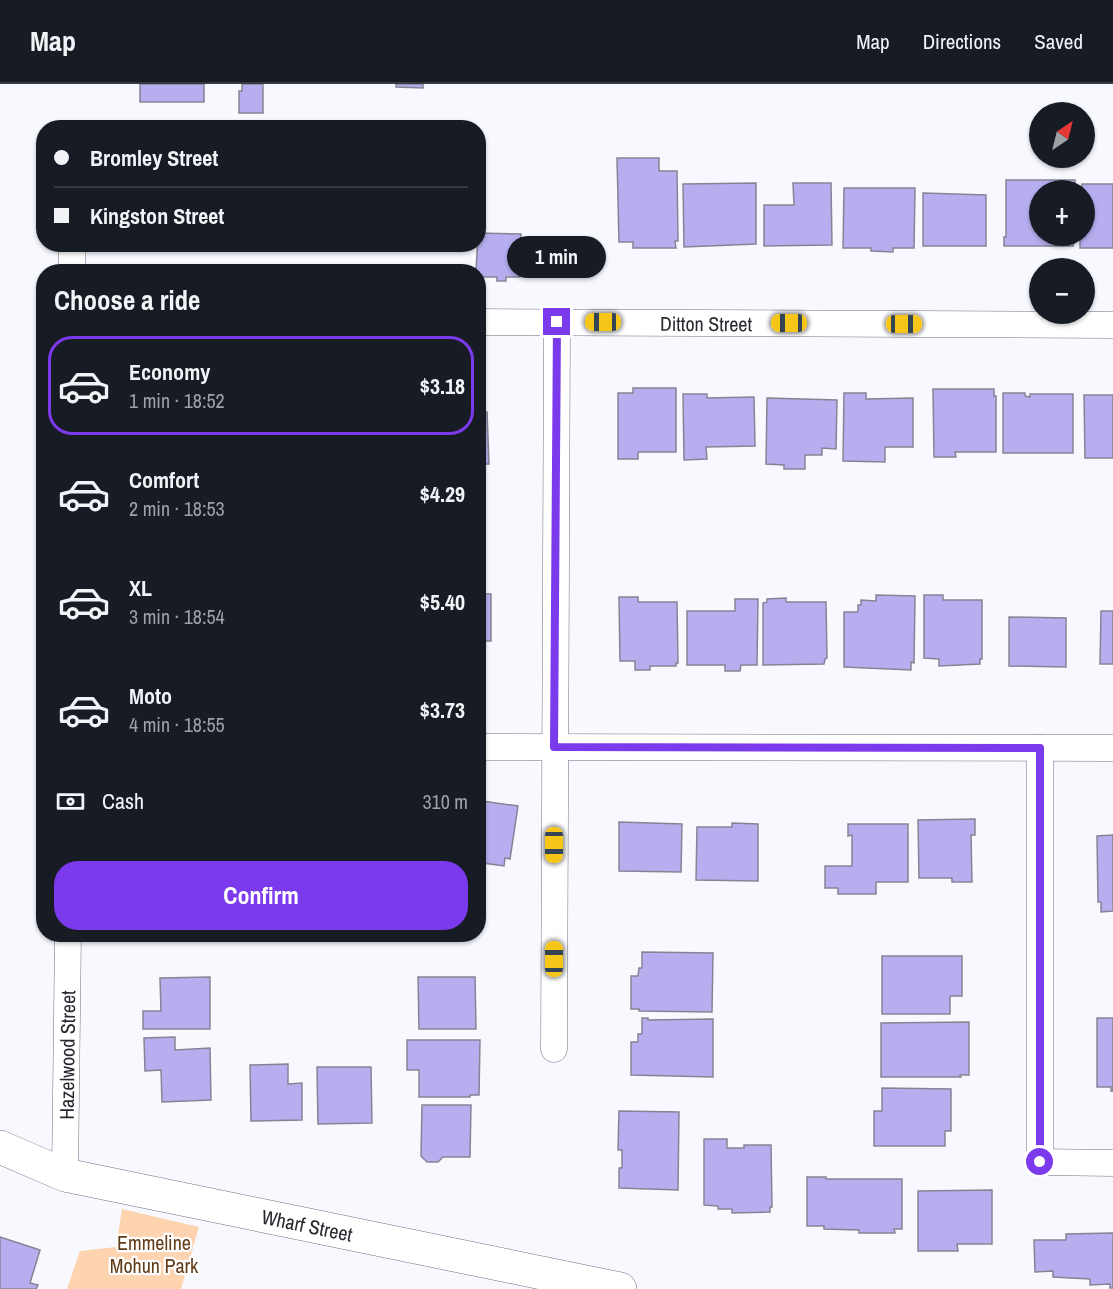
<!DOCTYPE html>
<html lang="en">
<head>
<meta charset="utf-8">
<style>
  body { margin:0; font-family:"Archivo Narrow",sans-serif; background:#242831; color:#f1f3f6; height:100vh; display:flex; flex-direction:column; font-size:22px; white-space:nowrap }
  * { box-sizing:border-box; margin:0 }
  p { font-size:20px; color:#9ea1a6 }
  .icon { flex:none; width:33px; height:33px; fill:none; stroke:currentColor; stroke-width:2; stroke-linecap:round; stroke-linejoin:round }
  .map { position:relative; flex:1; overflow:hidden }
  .drawer { position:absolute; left:36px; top:180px; width:450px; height:678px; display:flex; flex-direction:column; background:#171b24; border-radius:24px; box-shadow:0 2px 4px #0004 }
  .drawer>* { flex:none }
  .guide { position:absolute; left:36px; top:36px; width:450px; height:132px; border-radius:24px; box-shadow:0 2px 4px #0004; display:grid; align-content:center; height:132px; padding:0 18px; background:#171b24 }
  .needle { width:39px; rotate:35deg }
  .controls { position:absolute; left:1029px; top:18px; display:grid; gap:12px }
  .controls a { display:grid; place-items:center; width:66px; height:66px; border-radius:50%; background:#171b24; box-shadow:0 2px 4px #0004; font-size:30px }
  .end { position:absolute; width:27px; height:27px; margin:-14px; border:8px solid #7c3aed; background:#fff; box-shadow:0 0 0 3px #fff }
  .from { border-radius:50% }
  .bubble { position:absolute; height:42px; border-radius:21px; background:#171b24; box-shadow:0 2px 4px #0004; font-size:20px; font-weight:700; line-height:42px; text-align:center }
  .car { position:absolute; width:18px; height:36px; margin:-18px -9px; border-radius:8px; box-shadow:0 0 4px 2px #0007; background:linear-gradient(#f5c518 24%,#345 0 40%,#f5c518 0 76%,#345 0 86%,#f5c518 0) }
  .guide b { display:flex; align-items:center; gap:21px; height:57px; font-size:22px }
  .guide b+b { border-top:2px solid #363941 }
  .guide i { width:15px; height:15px; background:#f1f3f6 }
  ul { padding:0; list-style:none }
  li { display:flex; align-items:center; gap:18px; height:99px; margin:0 12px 9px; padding:0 6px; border:3px solid transparent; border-radius:24px }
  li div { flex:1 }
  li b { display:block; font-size:22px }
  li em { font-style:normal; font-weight:700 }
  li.current { border-color:#7c3aed }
  li>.icon { width:54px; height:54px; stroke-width:1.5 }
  h2 { padding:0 18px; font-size:27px; line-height:72px }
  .pay { display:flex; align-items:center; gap:15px; height:66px; padding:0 18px; font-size:22px }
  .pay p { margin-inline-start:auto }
  .primary-button { display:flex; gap:12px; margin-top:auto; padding:12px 18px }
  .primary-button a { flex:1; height:69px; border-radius:24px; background:#7c3aed; color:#fff; font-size:24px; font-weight:700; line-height:69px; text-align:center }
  header { display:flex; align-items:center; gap:36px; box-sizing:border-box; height:84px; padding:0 30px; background:#171b24; border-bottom:2px solid #363941 }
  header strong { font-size:28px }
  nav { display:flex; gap:33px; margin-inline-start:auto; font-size:21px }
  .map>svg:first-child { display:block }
  .green { fill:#fed4b0 }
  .building { fill:#b7aef0; stroke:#868494; stroke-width:1.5 }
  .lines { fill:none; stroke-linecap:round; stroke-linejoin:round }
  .street-casing { stroke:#727180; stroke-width:27 }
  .secondary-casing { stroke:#727180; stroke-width:34 }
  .street { stroke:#fff; stroke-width:26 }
  .secondary { stroke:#fff; stroke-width:33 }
  .route { stroke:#7c3aed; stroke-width:8 }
  .labels { text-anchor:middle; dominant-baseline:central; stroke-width:4.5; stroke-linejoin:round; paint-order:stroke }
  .street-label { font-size:20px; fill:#29282f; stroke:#fff }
  .park-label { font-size:20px; fill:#623c17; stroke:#fff }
</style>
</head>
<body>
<header>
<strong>Map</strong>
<nav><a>Map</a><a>Directions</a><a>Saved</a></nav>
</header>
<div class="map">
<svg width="1113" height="1205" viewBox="0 0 1113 1205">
  <rect width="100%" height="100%" fill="#f8f8ff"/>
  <polygon class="green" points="122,1125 199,1143 181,1205 67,1205 80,1167 116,1163"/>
  <g class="building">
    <rect x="140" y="0" width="64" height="18"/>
    <polygon points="242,0 263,0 263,29 239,29 239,7 242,7"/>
    <polygon points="396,0 423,0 423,4 396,3"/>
    <polygon points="617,74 659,74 659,87 677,87 678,157 675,157 676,164 633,164 633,158 619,158"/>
    <polygon points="1006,96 1075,96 1075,106 1040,106 1040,152 1075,152 1073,162 1004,162 1004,153 1006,153"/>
    <polygon points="756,99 756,160 684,163 683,100"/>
    <polygon points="793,99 831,99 832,161 764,162 764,121 794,121"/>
    <polygon points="1082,100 1113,100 1113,164 1080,164 1080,155 1082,155 1082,152 1084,152 1084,106 1082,106"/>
    <polygon points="844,104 915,104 914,164 893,164 893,168 871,167 871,164 843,164"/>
    <polygon points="923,109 986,111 986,162 923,162"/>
    <polygon points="478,149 521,150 520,193 506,193 506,197 497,197 497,193 478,193 478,188 476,188"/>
    <polygon points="335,160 335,164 300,164 299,161 275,160"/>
    <rect x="378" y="160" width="43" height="4"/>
    <polygon points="633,304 676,304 676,368 638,368 638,375 618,375 618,309 633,309"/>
    <polygon points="933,305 994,305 994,312 996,312 996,368 955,368 956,373 934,373"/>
    <polygon points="844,309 866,309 866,315 913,314 913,363 885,363 885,378 843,377"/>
    <polygon points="1003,309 1025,309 1025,312 1030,313 1030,310 1073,310 1073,369 1003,369"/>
    <polygon points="683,310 707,310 707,314 754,313 755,362 706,363 707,375 684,376"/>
    <polygon points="1084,311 1113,311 1113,374 1085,374"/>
    <polygon points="767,314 837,316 836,365 822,364 822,371 805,371 805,385 784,385 784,381 766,380"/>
    <polygon points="487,328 489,380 478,380 478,329"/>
    <rect x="478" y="510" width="13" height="47"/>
    <polygon points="876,511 915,512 914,579 911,578 911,586 844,583 844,528 858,528 858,521 861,521 861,516 876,517"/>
    <polygon points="924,511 943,511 943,516 982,516 982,575 980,575 980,580 939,582 939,575 924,574"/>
    <polygon points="619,513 638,513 638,518 677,518 678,579 676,579 676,582 650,582 650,586 635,586 635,577 620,577"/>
    <polygon points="786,514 786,518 826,518 827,574 825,575 824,580 763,581 763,519 767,518 767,515"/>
    <polygon points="735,515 758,515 757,581 741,581 740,587 725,587 725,581 687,581 687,527 735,527"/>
    <polygon points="1101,527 1113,527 1113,580 1100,580"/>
    <polygon points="1009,533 1066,534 1066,583 1009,582"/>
    <polygon points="482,717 518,722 510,775 505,774 504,782 483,779 484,771 478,771 478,738"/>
    <polygon points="975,735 975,751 971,751 972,798 952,798 952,794 919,794 918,736"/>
    <polygon points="619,738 682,740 681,788 619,787"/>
    <polygon points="732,739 758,740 758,797 696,796 697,743 732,743"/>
    <polygon points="848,740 908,740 908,798 876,798 876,810 838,810 838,804 825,804 825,782 852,782 852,751 848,752"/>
    <polygon points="1113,751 1113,827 1101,828 1101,818 1098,818 1097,752"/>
    <polygon points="642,868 713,869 712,928 639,927 639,925 631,925 631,892 638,892 639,884 642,884"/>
    <polygon points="882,872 962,872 962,912 950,912 950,930 882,930"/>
    <polygon points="210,893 210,945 143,945 143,927 161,927 160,894"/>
    <polygon points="418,893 475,893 476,945 419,945"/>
    <polygon points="642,934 648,934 648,936 713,935 713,993 631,991 631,958 638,958 638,950 642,950"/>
    <polygon points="1097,934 1113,934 1113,1007 1111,1007 1111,1003 1097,1003"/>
    <polygon points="969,938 969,991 960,991 961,993 881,993 881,939"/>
    <polygon points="175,953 175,966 210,964 211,1016 162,1018 161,986 145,987 144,954"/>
    <polygon points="407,956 480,956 479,1011 470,1011 470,1013 419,1013 419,986 407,986"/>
    <polygon points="288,980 288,1000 302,999 302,1036 251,1037 250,981"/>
    <polygon points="317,983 371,983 372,1039 318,1040"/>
    <polygon points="882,1004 951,1005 951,1047 945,1047 945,1062 874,1062 874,1027 882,1027"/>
    <polygon points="422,1021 471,1021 470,1073 443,1073 438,1078 427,1078 421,1072"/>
    <polygon points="619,1027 679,1028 678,1106 619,1104 619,1084 622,1084 622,1066 618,1066"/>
    <polygon points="704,1055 727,1055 727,1064 744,1064 744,1061 771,1061 772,1123 770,1123 770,1128 732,1129 732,1125 718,1125 718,1122 704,1121"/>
    <polygon points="807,1093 826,1093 826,1095 902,1095 902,1145 894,1145 895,1149 859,1149 859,1146 824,1145 824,1142 807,1142"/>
    <polygon points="992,1106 992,1160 957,1160 958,1167 918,1167 918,1107"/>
    <polygon points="1113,1149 1113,1204 1110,1204 1110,1200 1090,1201 1090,1195 1053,1193 1053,1187 1035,1188 1034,1156 1066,1156 1066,1150"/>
    <polygon points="0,1153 40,1166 30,1199 38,1201 36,1205 0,1205"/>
  </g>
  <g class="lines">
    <g class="street-casing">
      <g id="street">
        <polyline points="72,160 72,188"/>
        <path id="s1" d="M478,238l635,3"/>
        <polyline points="478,663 1113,664"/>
        <polyline points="1040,664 1040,1078 1113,1079"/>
        <polyline points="554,965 557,238"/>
        <path id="s2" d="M65,1091l3,-241"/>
      </g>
    </g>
    <g class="secondary-casing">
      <g id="secondary">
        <path id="s3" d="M0,1063l65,28 555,114"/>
      </g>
    </g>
    <use href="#street" class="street"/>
    <use href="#secondary" class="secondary"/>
  </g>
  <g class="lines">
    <polyline class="route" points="557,238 554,663 1040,664 1040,1078"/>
  </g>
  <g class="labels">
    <g class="street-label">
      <text stroke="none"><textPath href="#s1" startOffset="228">Ditton Street</textPath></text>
      <text stroke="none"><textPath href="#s2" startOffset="120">Hazelwood Street</textPath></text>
      <text stroke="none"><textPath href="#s3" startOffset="318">Wharf Street</textPath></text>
    </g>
    <g class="park-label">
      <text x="154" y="1158">Emmeline<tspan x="154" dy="23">Mohun Park</tspan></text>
    </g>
  </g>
</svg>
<div class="controls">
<a><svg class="needle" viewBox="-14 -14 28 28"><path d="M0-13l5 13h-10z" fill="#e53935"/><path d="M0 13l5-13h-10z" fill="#9ea1a6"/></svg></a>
<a>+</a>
<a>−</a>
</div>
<i class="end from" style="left:1040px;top:1078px"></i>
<i class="end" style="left:557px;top:238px"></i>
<div class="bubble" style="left:507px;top:152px;width:99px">1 min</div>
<i class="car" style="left:603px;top:238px;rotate:270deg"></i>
<i class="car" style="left:789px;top:239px;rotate:270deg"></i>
<i class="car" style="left:904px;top:240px;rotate:90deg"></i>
<i class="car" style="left:554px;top:761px;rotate:180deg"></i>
<i class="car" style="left:554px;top:875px;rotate:0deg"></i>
<div class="guide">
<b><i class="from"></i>Bromley Street</b>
<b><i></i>Kingston Street</b>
</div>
<section class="drawer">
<h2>Choose a ride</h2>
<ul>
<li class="current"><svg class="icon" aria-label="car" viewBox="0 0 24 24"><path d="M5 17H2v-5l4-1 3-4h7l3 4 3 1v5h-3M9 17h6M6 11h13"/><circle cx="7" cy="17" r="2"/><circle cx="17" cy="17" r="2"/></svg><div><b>Economy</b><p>1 min · 18:52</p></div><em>$3.18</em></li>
<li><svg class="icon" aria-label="car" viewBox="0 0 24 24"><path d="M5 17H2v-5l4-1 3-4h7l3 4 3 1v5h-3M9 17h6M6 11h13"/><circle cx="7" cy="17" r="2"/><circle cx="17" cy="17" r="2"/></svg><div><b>Comfort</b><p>2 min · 18:53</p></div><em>$4.29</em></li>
<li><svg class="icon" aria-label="car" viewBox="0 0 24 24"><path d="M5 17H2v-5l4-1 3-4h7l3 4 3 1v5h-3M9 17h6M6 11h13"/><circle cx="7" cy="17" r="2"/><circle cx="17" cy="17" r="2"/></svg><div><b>XL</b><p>3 min · 18:54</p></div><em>$5.40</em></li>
<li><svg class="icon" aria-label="car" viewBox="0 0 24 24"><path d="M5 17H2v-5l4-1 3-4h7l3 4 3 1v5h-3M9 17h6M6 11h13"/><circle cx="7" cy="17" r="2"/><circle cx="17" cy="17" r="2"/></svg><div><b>Moto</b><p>4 min · 18:55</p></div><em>$3.73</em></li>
</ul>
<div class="pay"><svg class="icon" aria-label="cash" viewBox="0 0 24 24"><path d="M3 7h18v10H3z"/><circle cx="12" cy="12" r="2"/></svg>Cash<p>310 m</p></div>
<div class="primary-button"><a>Confirm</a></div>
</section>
</div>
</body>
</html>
